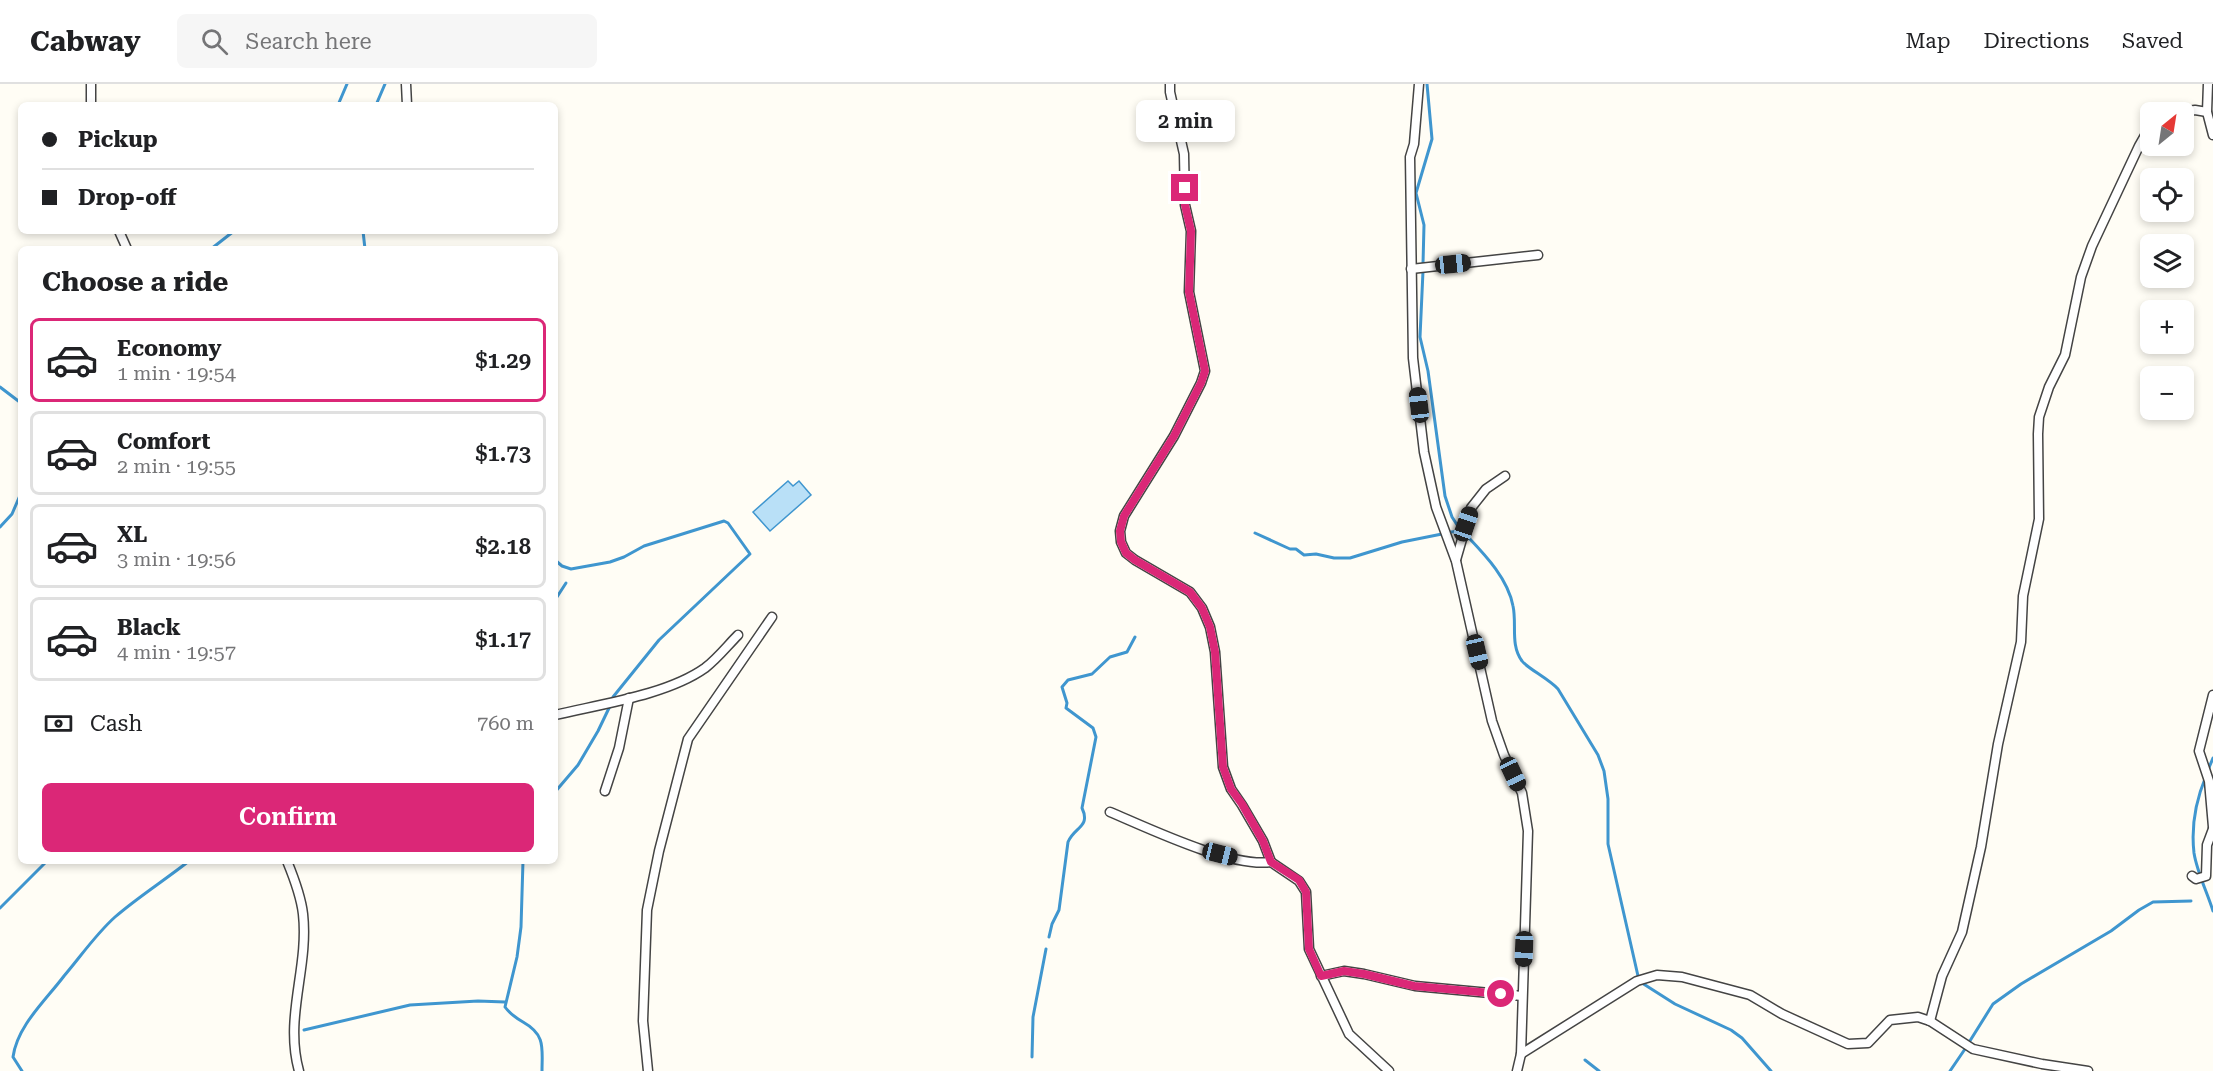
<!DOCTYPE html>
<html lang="en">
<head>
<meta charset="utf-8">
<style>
  body { margin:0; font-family:"Roboto Serif",serif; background:#f6f6f6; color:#202124; height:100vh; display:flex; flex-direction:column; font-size:22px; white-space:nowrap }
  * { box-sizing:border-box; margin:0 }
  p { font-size:20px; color:#757577 }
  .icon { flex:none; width:33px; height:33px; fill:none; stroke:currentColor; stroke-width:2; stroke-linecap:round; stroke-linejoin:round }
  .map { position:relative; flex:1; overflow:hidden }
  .side { position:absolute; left:18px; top:162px; width:540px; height:618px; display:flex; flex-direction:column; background:#fff; border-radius:9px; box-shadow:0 3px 9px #0003 }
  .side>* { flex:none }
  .banner { position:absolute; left:18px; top:18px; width:540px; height:132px; border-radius:9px; box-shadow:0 3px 9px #0003; display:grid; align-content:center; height:132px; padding:0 24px; background:#fff }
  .needle { width:39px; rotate:30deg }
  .tools { position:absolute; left:2140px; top:18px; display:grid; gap:12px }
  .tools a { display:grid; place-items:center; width:54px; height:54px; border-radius:9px; background:#fff; box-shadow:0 3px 9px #0003; font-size:30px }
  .end { position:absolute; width:27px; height:27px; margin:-14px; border:8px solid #db2777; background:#fff; box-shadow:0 0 0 3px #fff }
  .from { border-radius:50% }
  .bubble { position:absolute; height:42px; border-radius:9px; background:#fff; box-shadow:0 3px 9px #0003; font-size:20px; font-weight:600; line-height:42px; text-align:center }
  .car { position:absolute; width:18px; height:36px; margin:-18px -9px; border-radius:8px; box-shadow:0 0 4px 2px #0007; background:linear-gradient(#222 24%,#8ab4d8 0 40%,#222 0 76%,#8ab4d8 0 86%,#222 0) }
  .banner b { display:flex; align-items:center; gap:21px; height:57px; font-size:22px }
  .banner b+b { border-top:2px solid #e0e0e0 }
  .banner i { width:15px; height:15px; background:#202124 }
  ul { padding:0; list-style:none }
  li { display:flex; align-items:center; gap:18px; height:84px; margin:0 12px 9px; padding:0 12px; border:3px solid #e0e0e0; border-radius:9px }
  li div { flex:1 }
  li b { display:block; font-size:22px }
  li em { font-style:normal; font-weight:600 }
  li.on { border-color:#db2777 }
  li>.icon { width:54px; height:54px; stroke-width:1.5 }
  h2 { padding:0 24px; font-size:27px; line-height:72px }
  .pay { display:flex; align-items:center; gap:15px; height:66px; padding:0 24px; font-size:22px }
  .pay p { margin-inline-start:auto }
  .button { display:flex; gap:12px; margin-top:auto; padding:12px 24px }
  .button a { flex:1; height:69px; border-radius:9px; background:#db2777; color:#fff; font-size:24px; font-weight:600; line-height:69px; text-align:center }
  header { display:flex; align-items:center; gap:36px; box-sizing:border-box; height:84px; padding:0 30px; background:#fff; border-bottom:2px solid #e0e0e0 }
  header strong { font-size:28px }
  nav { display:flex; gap:33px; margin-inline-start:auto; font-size:21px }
  .search { width:420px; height:54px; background:#f6f6f6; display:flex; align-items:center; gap:15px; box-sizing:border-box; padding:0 21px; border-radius:9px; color:#757577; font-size:22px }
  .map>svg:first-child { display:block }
  .water { fill:#b9e0f7; stroke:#3f96cf; stroke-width:1.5 }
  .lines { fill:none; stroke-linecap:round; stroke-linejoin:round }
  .stream { stroke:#3f96cf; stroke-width:3 }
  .minor-casing { stroke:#444; stroke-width:11 }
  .minor { stroke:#fff; stroke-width:8 }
  .route { stroke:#db2777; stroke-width:8 }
</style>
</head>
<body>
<header>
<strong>Cabway</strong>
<div class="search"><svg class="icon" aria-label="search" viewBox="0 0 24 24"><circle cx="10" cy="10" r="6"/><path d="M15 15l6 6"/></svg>Search here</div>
<nav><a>Map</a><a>Directions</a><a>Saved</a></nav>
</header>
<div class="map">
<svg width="2213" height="987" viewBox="0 0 2213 987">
  <rect width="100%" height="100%" fill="#fffdf5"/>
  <polygon class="water" points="788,397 793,402 799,397 811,411 770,447 753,428"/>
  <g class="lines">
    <g class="stream">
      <polyline points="338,21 347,0"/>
      <polyline points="376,21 385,0"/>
      <polyline points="363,147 365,165"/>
      <polyline points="211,165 234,147"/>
      <polyline points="1423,180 1424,141 1416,109 1432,55 1427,0"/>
      <polyline points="1423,187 1420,253 1428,287 1445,412 1452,433 1461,447"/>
      <polyline points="0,303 21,319"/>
      <polyline points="0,443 12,430 21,409"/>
      <polyline points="1451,448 1461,447"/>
      <polyline points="1255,449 1290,465 1296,465 1304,471 1316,470 1334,474 1350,474 1402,458 1442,450"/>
      <path d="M1468,453c18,19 40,42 45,69 4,18 -3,39 9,55 5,7 27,18 36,28l40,66 6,16 4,28v45l30,132"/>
      <polyline points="555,476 562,482 571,485 610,478 624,473 644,462 724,437 728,439 750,470 659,556 613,613"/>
      <polyline points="555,516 566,499"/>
      <polyline points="2208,686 2213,674"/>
      <path d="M2206,692c-10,24 -15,51 -12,77 3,19 13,39 19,58"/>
      <polyline points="555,708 578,681 598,647 610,622"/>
      <path d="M523,777l-2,66 -4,30 -12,50c5,7 11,11 18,15 23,13 19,26 19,49"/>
      <polyline points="0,824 47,777"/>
      <path d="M1049,853l3,-13 7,-14 9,-68c6,-15 23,-15 14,-34l14,-71 -3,-9 -27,-20 1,-5 -5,-16 6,-7 24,-6 18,-17 17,-5 8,-15"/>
      <polyline points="1642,899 1675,920 1731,946 1742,954 1771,987"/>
      <polyline points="304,946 410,921 478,917 505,918"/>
      <polyline points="1968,960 1993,920 2021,900 2111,847 2139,826 2153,818 2191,817"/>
      <polyline points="1032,973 1033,933 1046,865"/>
      <polyline points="1585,976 1599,987"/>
      <path d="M22,987l-9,-14c4,-31 33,-57 51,-81 17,-20 32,-42 51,-59 23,-20 50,-37 74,-56"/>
      <polyline points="1950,987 1965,965"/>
    </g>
    <g class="minor-casing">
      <g id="minor">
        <polyline points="406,0 407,21"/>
        <polyline points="1170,0 1170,8 1184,70 1185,121 1191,147 1189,208 1205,287 1201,299 1174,352 1124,432 1120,447 1121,458 1126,469 1135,476 1190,508 1202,524 1210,543 1215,568 1223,683 1231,705 1242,721 1263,757 1271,778 1299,797 1306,808 1309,865 1349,950 1389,987"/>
        <polyline points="1419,0 1414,60 1410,73 1413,274 1424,368 1436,423 1456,477 1492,637 1504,671 1522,709 1528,747 1521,970 1517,987"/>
        <polyline points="2208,0 2207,28 2213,51"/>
        <polyline points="91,21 91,0"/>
        <polyline points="2181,28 2195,26 2207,28"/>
        <polyline points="119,147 127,165"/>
        <polyline points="1411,185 1538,171"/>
        <polyline points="1456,476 1471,424 1486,405 1505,392"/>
        <polyline points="2213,611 2199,667 2209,697 2213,743"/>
        <path d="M555,631c46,-11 112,-20 150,-47 12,-9 23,-23 33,-33"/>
        <polyline points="605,707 619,664 629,614"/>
        <path d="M1110,728c38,16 121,56 161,50"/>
        <path d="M287,777c7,17 14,35 16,53 6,54 -19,103 -4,157"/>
        <polyline points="2192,792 2196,795 2206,792 2207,761 2213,745"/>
        <polyline points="1321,892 1344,887 1364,890 1415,902 1522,912"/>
        <polyline points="1930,937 1942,892 1962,848 1981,763 1998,660 2021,558 2023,512 2039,435 2038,350 2039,333 2049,303 2065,271 2081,193 2092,162 2139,62 2147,48 2151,45"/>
        <polyline points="1521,970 1637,897 1657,891 1682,893 1750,911 1782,930 1848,960 1868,959 1890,936 1918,933 1930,937 1973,965 2042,980 2088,987"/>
        <polyline points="648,987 643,937 647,826 659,767 688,655 772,533"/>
      </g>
    </g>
    <use href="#minor" class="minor"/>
  </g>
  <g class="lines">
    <polyline class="route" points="1185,104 1185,121 1191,147 1189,208 1205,287 1201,299 1174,352 1124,432 1120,447 1121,458 1126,469 1135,476 1190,508 1202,524 1210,543 1215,568 1223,683 1231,705 1242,720 1263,757 1271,778 1299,796 1306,808 1309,865 1321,892 1344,887 1364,890 1414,902 1501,910"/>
  </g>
</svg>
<div class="tools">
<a><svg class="needle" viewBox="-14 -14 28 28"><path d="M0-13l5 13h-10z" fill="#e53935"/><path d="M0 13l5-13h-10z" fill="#757577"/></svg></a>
<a><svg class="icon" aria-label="locate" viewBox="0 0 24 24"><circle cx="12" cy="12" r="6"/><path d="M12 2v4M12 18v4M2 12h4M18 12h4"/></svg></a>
<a><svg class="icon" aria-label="layers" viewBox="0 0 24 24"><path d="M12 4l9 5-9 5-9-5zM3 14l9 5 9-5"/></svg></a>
<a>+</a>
<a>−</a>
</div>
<i class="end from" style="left:1501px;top:910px"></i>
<i class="end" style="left:1185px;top:104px"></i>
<div class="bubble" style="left:1136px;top:16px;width:99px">2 min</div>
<i class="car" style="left:1453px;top:180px;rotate:84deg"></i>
<i class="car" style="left:1419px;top:321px;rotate:353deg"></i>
<i class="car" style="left:1466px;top:440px;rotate:19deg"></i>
<i class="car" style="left:1477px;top:568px;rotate:167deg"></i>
<i class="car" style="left:1513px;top:690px;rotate:155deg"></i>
<i class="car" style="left:1220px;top:770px;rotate:104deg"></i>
<i class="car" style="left:1524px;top:865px;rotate:182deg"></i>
<div class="banner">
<b><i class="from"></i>Pickup</b>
<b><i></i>Drop-off</b>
</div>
<section class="side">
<h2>Choose a ride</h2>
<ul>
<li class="on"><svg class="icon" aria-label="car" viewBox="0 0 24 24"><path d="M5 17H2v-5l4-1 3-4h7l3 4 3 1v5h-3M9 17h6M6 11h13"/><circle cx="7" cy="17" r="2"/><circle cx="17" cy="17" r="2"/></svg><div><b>Economy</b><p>1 min · 19:54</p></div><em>$1.29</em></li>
<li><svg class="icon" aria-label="car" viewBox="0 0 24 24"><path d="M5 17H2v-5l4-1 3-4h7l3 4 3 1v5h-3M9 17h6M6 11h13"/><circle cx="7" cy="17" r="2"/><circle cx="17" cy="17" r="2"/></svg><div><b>Comfort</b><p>2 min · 19:55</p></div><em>$1.73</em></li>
<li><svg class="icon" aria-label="car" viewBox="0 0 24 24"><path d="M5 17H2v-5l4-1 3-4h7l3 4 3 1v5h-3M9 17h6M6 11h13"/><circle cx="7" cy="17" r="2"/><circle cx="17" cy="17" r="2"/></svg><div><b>XL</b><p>3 min · 19:56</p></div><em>$2.18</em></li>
<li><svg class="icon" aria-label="car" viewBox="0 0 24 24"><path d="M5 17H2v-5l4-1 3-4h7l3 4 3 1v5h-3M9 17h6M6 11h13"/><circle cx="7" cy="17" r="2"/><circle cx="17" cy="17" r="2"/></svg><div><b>Black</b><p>4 min · 19:57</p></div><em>$1.17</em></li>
</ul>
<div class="pay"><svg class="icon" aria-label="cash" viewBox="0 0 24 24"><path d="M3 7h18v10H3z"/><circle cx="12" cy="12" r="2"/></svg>Cash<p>760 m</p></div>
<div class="button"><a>Confirm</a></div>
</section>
</div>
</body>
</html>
